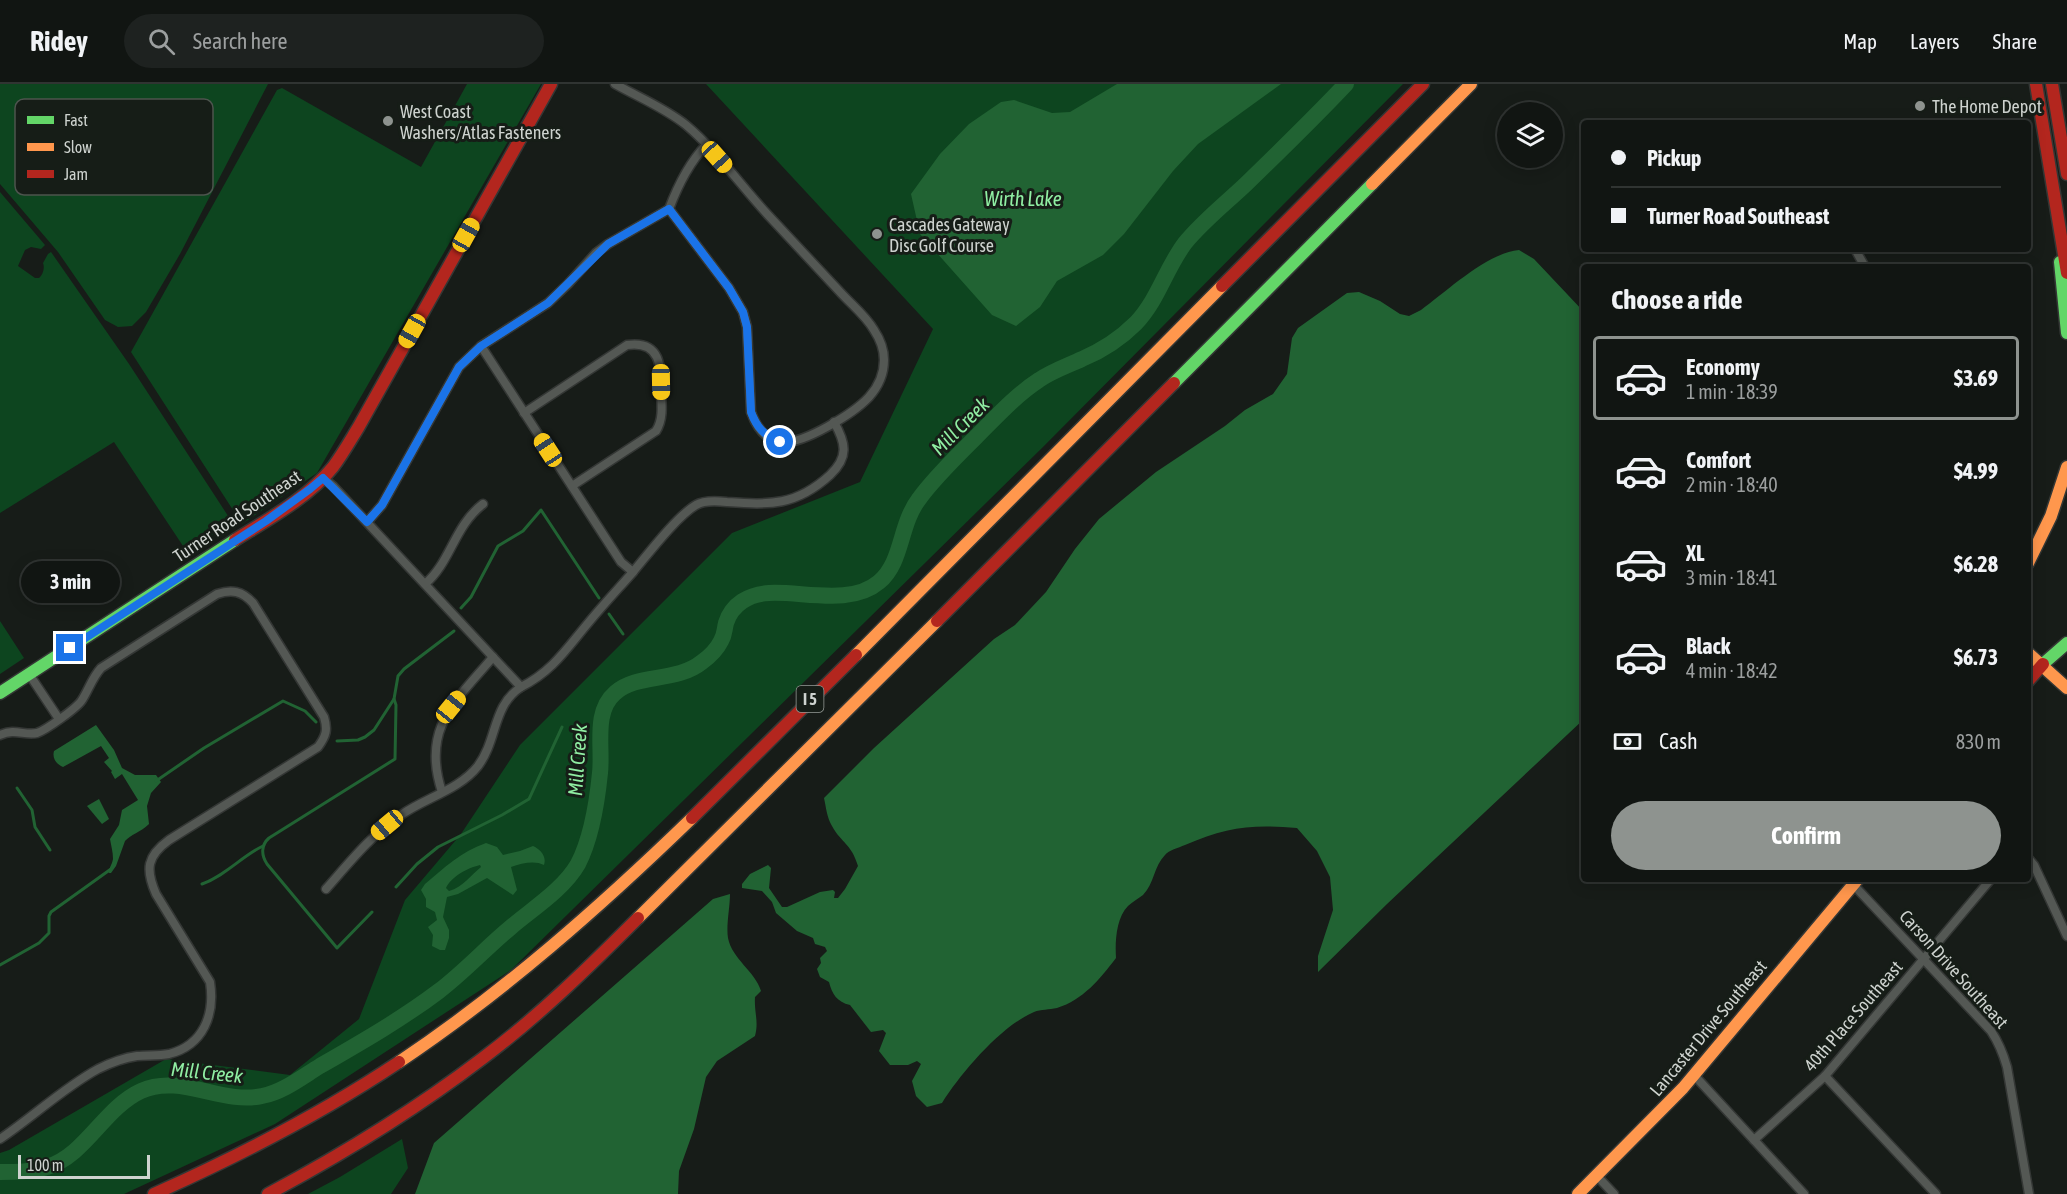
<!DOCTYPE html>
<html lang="en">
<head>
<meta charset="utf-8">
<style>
  body { margin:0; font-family:"Asap Condensed",sans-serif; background:#1e2220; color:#f1f3f6; height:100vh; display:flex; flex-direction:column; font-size:22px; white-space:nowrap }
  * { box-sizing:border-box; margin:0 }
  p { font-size:20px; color:#9c9f9f }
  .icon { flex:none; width:33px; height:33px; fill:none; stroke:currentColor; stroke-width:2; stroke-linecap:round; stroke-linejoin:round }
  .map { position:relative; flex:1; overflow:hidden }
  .drawer { position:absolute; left:1581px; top:180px; width:450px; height:618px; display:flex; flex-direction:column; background:#111512; border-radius:6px; box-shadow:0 3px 15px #0003,0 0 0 2px #303432 }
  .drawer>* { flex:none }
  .hud { position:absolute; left:1581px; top:36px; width:450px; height:132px; border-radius:6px; box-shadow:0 3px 15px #0003,0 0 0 2px #303432; display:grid; align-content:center; height:132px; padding:0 30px; background:#111512 }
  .buttons { position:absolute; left:1497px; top:18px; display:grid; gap:12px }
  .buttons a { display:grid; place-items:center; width:66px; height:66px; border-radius:50%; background:#111512; box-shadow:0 3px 15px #0003,0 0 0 2px #303432; font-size:30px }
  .scale { position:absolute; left:18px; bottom:15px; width:132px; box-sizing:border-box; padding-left:6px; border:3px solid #ced3cf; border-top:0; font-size:16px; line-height:21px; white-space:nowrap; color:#ced3cf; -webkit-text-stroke:4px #161d17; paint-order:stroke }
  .end { position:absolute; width:27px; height:27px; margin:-14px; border:8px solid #1a73e8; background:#fff; box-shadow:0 0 0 3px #fff }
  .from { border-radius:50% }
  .bubble { position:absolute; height:42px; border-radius:21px; background:#111512; box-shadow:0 3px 15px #0003,0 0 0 2px #303432; font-size:20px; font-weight:700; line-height:42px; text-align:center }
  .car { position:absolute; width:18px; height:36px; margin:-18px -9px; border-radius:8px; box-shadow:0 0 4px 2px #0007; background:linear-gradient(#f5c518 24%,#345 0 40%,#f5c518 0 76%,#345 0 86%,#f5c518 0) }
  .hud b { display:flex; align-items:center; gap:21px; height:57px; font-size:22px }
  .hud b+b { border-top:2px solid #303432 }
  .hud i { width:15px; height:15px; background:#f1f3f6 }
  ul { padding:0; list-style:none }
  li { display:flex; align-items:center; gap:18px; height:84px; margin:0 12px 9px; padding:0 18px; border:3px solid transparent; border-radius:6px }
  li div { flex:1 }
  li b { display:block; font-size:22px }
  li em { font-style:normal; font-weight:700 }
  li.current { border-color:#8e938f }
  li>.icon { width:54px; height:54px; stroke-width:1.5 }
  h2 { padding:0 30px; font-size:27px; line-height:72px }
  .pay { display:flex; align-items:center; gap:15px; height:66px; padding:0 30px; font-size:22px }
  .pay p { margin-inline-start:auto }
  .cta { display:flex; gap:12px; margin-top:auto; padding:12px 30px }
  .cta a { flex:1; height:69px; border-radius:36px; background:#8e938f; color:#fff; font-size:24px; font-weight:700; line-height:69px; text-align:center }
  header { display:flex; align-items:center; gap:36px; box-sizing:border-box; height:84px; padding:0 30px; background:#111512; border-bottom:2px solid #303432 }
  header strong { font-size:28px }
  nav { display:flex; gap:33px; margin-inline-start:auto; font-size:21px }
  .search { width:420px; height:54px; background:#1e2220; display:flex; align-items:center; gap:15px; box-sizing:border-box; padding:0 21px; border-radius:33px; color:#9c9f9f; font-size:22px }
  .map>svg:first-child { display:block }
  .green { fill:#0d451f }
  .water { fill:#216333; fill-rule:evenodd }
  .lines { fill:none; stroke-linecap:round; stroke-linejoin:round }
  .stream { stroke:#216333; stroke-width:3 }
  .river { stroke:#216333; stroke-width:16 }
  .street-casing { stroke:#343735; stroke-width:11 }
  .fast-casing { stroke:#343735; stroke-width:15 }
  .slow-casing { stroke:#343735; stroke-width:15 }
  .jam-casing { stroke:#343735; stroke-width:15 }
  .street { stroke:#545854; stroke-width:8 }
  .fast { stroke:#63d668; stroke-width:12 }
  .slow { stroke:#ff974d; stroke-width:12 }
  .jam { stroke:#b3261e; stroke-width:12 }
  .route { stroke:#1a73e8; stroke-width:8 }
  .poi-dot { fill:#8e938f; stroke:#161d17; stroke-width:2 }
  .labels { text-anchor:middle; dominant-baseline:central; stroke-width:6; stroke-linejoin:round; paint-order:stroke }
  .shield { fill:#161d17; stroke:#979c98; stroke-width:1.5 }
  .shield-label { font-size:16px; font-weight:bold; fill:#ced3cf }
  .poi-label { font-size:18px; fill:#ced3cf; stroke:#161d17; text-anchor:start }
  .street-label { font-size:18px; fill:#ced3cf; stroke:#161d17 }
  .water-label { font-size:20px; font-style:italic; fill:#90efa3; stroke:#161d17 }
  .key { fill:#161d17; stroke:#4d544e; stroke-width:1.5 }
  .key-label { font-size:16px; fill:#ced3cf }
</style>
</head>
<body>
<header>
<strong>Ridey</strong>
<div class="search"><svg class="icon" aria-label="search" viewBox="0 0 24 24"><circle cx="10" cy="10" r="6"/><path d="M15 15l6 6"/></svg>Search here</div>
<nav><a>Map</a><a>Layers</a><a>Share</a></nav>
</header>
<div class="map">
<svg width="2067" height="1110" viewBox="0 0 2067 1110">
  <rect width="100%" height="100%" fill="#171c18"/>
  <g class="green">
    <polygon points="0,0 268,0 180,170 146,228 132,242 118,243 105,236 58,168 0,100"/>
    <polygon points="467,0 541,0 317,389 242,440 131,268 277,6 282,4 421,83"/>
    <polygon points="706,0 1403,0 1043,363 511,886 275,1040 124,1110 0,1110 0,1069 9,1066 166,975 290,991 359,935 405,816 461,750 520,661 732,449 860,398 933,245"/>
    <path d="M0,108l45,53 -4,4 -10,-2 -6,3 -7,16 17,12h4c4,-3 6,-10 4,-15l5,-9 3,-2 78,112 103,158 -45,30 -73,-110 -114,71z"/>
    <polygon points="0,537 24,574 0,590"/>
    <polygon points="402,1055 408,1084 391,1110 308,1110 340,1093"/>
  </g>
  <g class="water">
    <polygon points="1117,0 1281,0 1198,60 1173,87 1124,150 1103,171 1057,197 1040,223 1016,242 992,231 920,150 911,110 940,70 969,40 1001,18 1014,16 1052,29 1070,28"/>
    <path d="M1519,166l15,9 50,53v407l-197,185 -69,68v-16l15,-46 -3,-33 -13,-26 -20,-23c-45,-4 -71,-1 -112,17 -7,3 -16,5 -20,10 -11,11 -11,29 -22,40 -5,4 -11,7 -15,11 -12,12 -13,36 -12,52 -16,21 -33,42 -59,50 -8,2 -16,1 -23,4 -33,14 -73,61 -92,91l-15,4 -11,-11 -4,-15 9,-17 -4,-3 -9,4h-18l-11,-14 7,-18 -3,-3 -12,2 -21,-27c-13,-3 -18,-11 -21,-23l-9,-5 -3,-8 4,-6 -1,-5 7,-7 -2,-4 -10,-3 -2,-6 -16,-7 -21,-18 -4,-11 -10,-11 -20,-3v-4l8,-10 18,-9 3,3 -2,20 13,19h5l33,-15 13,-2 2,2 -1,6h4l7,-9 13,-23c-7,-23 -16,-22 -26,-40 -5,-8 -6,-19 -8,-28l50,-50 120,-109 21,-14 31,-33 29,-43 24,-30 57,-47 69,-46 20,-16 28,-16 14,-20 5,-36 6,-10 49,-35 12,-1 21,9 20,13 9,2 12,-6c26,-19 66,-57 98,-60z"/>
    <path d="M96,641l18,25 8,18 13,7h21l5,7 -10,11 -4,13 2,18c-8,8 -19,11 -24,17l-9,25 -5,7h-2c0,-6 3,-8 4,-14 0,-7 -2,-14 -3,-20l9,-14 3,-15 16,-10 -16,-26 -7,5 -4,-7 1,-1 -8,-9 5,-4 -8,-12 -38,21c-7,-3 -11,-9 -9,-16z"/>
    <polygon points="99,715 109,735 102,740 87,722"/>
    <path d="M486,759l11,4 6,8 17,-4 13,-5c7,3 14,10 11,19 -9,-5 -22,-2 -33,2l6,23 -4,5 -26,-17 -29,16 -11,3 -4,20 6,13v8l-4,12h-5l-8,-4 1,-11 -5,-8 9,-7 -2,-8 -9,-5v-8l-5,-9 4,-6c19,-16 37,-33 61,-41zM480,781l1,2c-10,8 -18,20 -32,24l-3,-3c5,-11 21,-20 34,-23z"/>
    <path d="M730,810c0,13 -4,32 -2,44 4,21 27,33 33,53l-6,6c-1,16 4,24 0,39l-38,25 -11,16 -12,52 -15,42 -1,23h-263l19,-51 279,-244z"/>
  </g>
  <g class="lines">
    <g class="stream">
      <polyline points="461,524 471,513 498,462 523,447 541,426 599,514"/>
      <polyline points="609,530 623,550"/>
      <polyline points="337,657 358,656 365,653 374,646 394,615 398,592 404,585 454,547"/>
      <polyline points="156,697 204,664 283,617 305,627 316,638"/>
      <polyline points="17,704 32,726 35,743 50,766"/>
      <path d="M202,800c23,-8 40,-28 61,-38"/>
      <polyline points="396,803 417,780 438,763 502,731 529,715 562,643"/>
      <path d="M372,828l-35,36 -70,-84c-6,-9 -6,-19 2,-26l126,-79 1,-54 -2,-6"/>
      <polyline points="0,881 39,859 49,849 49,832 51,828 111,785"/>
    </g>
    <path class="river" d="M0,1088c15,0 32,0 47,-5 38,-11 57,-59 94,-76 39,-18 81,14 121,5 21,-4 40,-19 58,-30 40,-23 82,-47 119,-75 25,-19 47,-43 71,-63 22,-19 53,-38 68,-64 14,-27 19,-61 22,-91 3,-26 -7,-61 15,-80 22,-20 61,-10 87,-31 7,-5 15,-13 19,-21 4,-7 3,-10 5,-18 6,-19 23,-29 43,-30 33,-2 82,13 110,-11 24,-20 20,-57 40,-83 15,-21 39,-44 57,-62 20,-20 40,-42 63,-57 13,-9 28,-14 43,-21 19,-8 39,-21 54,-36 22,-23 30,-55 49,-80 18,-22 41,-40 61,-59 34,-33 68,-66 100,-100"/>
    <g class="street-casing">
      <g id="street">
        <path d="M615,0c23,13 50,24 71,41 31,26 55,61 83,91 24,26 48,51 72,77 11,12 25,23 33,37 6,9 10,19 10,30 0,14 -6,27 -15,37 -15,16 -66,48 -88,45 -16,-2 -25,-16 -30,-30l-4,-85 -4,-15 -14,-24 -60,-79c9,-24 20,-46 37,-64"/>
        <path d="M669,125l-61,35 -12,9 -28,31 -20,19 -67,43 140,216 12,10c15,-18 44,-56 63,-67 8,-5 22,-4 31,-3 43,3 69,4 103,-27 19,-18 16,-32 4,-53"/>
        <polyline points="1855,165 1865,183"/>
        <path d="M524,329l103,-68c35,-5 34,23 34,49 1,13 2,26 -5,37l-84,55"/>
        <path d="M323,394l10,8 188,201c32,-16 46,-39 68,-65 14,-17 29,-33 44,-50"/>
        <polyline points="367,438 382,421 459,283 481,262"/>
        <path d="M425,500c26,-22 29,-58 58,-80"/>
        <polyline points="29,590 59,635"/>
        <path d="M0,651c15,-7 25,1 37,-2 9,-3 40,-25 45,-33 7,-11 10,-22 19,-32l116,-74c15,-5 25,-3 36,9l71,114c4,13 2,19 -6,30l-149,93c-22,16 -24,29 -13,54l54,88c5,32 -6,63 -41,72 -11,2 -21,1 -32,2 -14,2 -27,7 -39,13 -35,19 -65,48 -98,70"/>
        <path d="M442,708c-21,-64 13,-90 51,-135"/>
        <polyline points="2028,774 2034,781 2067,852"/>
        <path d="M1848,795l143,152c8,12 12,22 16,36l22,127"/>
        <path d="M326,805c23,-26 45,-54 75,-74 24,-17 58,-25 77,-49 20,-27 14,-60 43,-79"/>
        <polyline points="1694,991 1804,1110"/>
        <polyline points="1825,992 1936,1110"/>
        <polyline points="1754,1056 1825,992 1991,795"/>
        <polyline points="1597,1092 1614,1110"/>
      </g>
    </g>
    <g class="fast-casing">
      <g id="fast">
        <polyline points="2060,178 2067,249"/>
        <polyline points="1174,299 1372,100"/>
        <polyline points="2043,580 2067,559"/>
        <polyline points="0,609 235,456"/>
      </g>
    </g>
    <g class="slow-casing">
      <g id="slow">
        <polyline points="1372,100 1471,0"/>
        <polyline points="2028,479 2051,432 2067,383"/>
        <polyline points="2028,569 2067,604"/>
        <polyline points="856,571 1222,202"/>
        <polyline points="638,834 937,537"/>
        <path d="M399,978c106,-71 201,-155 293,-244"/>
        <polyline points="1578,1110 1683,1004 1858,795"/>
      </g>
    </g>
    <g class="jam-casing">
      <g id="jam">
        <polyline points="2036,0 2067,189"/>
        <polyline points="2052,0 2067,90"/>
        <polyline points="1222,202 1423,0"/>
        <path d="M235,456c32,-20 74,-43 98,-73 9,-12 17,-26 25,-39l193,-344"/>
        <polyline points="937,537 1174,299"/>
        <polyline points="2028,597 2043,580"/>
        <polyline points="692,734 856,571"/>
        <path d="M154,1110c85,-38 167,-80 245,-132"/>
        <path d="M268,1110c75,-40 147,-84 215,-136 56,-42 106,-91 155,-140"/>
      </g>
    </g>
    <use href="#street" class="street"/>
    <use href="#fast" class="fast"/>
    <use href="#slow" class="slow"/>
    <use href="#jam" class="jam"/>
  </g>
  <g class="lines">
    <path class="route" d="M70,564l196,-127 44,-32 13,-11 44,44 15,-17 77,-138 22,-21 67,-43 60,-59 61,-35 60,79 14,24 4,15 4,85c6,16 13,23 29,30"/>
  </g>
  <g class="poi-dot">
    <circle cx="1920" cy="22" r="6"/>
    <circle cx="388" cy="37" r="6"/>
    <circle cx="877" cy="150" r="6"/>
  </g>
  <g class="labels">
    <rect class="shield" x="796.5" y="602" width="27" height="26" rx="4.5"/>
    <g class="shield-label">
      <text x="810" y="615">I 5</text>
    </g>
    <g class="poi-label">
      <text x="1932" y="22">The Home Depot</text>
      <text x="400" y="27">West Coast<tspan x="400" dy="21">Washers/Atlas Fasteners</tspan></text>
      <text x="889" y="140">Cascades Gateway<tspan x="889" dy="21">Disc Golf Course</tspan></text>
    </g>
    <g class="street-label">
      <text transform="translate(237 432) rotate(-34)">Turner Road Southeast</text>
      <text transform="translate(1954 885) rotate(48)">Carson Drive Southeast</text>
      <text transform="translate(1853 932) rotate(-49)">40th Place Southeast</text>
      <text transform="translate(1708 944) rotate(-50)">Lancaster Drive Southeast</text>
    </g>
    <g class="water-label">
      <text x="1023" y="114">Wirth Lake</text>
      <text transform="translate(960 342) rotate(-45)">Mill Creek</text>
      <text transform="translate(577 676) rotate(-86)">Mill Creek</text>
      <text transform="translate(207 988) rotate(6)">Mill Creek</text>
    </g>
  </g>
  <rect x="15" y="15" width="198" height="96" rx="9" class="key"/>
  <rect x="27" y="32" width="27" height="8" fill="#63d668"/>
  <rect x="27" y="59" width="27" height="8" fill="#ff974d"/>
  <rect x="27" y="86" width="27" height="8" fill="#b3261e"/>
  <g class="key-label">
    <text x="64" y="42">Fast</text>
    <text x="64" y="69">Slow</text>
    <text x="64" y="96">Jam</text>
  </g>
</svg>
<div class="buttons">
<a><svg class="icon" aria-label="layers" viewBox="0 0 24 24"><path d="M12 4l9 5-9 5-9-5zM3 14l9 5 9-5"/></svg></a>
</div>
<div class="scale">100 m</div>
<i class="end from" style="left:780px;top:358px"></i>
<i class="end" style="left:70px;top:564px"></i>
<div class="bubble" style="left:21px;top:477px;width:99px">3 min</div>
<i class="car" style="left:717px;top:73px;rotate:138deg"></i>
<i class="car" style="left:466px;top:151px;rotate:29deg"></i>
<i class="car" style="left:412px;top:247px;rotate:209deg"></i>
<i class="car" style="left:661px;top:298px;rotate:179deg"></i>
<i class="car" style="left:548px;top:366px;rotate:327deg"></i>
<i class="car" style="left:451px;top:623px;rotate:39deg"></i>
<i class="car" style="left:387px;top:741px;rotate:230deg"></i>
<div class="hud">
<b><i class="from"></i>Pickup</b>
<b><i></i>Turner Road Southeast</b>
</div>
<section class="drawer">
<h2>Choose a ride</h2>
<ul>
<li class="current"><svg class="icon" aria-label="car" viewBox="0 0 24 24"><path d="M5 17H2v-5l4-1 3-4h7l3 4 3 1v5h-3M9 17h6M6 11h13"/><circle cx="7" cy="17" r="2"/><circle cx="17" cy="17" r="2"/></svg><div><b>Economy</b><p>1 min · 18:39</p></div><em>$3.69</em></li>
<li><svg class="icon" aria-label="car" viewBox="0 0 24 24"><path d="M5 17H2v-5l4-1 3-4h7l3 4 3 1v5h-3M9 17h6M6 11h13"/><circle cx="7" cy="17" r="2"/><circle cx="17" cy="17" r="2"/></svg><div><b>Comfort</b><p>2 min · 18:40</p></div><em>$4.99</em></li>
<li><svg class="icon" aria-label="car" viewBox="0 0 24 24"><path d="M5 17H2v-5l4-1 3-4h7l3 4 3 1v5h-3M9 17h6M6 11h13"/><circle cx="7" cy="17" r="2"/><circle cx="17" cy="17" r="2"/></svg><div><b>XL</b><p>3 min · 18:41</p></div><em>$6.28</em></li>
<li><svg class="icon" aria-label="car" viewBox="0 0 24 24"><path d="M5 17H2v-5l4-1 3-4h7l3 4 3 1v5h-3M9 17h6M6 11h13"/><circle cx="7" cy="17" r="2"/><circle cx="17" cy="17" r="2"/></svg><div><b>Black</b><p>4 min · 18:42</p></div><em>$6.73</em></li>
</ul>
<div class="pay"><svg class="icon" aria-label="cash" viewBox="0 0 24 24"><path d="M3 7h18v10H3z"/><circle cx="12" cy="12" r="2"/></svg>Cash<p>830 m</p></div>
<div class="cta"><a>Confirm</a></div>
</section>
</div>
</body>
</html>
